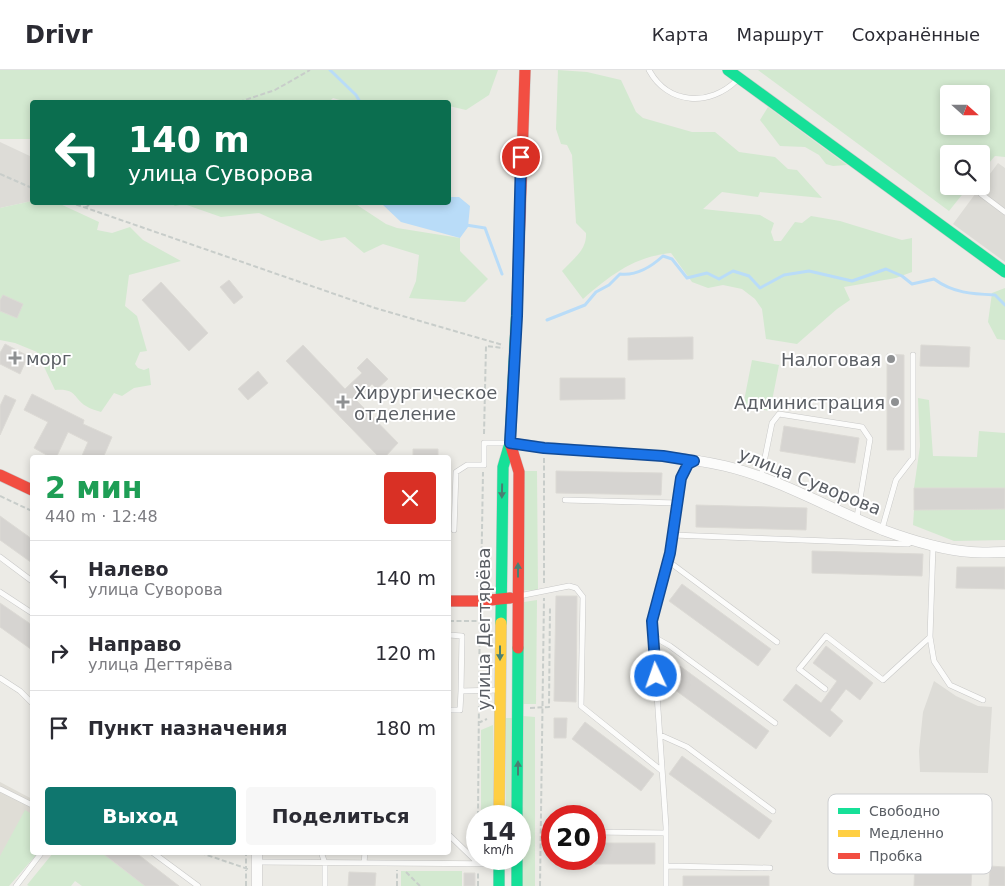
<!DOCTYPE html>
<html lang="ru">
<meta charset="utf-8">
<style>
:root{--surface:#fff;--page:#f7f7f7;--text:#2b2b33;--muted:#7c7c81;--line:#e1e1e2;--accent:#0f766e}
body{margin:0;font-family:"DejaVu Sans",sans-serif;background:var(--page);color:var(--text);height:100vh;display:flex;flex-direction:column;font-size:19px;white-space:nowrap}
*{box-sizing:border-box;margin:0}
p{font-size:16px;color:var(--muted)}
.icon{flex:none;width:28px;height:28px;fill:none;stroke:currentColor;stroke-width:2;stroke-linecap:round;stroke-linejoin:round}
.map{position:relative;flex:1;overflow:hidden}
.sheet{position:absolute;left:30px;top:385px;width:421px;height:400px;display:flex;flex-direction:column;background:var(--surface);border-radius:5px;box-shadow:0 2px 8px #0003}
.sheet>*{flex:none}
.top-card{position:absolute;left:30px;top:30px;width:421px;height:105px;border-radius:5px;box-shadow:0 2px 8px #0003;background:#0b6e4f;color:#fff;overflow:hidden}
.needle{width:32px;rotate:111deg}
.fabs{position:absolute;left:940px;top:15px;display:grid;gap:10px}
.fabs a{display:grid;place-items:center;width:50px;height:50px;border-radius:5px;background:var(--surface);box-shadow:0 2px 8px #0003;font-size:25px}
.speed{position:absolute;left:466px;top:735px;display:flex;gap:10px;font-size:25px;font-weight:700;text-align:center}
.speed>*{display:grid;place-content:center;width:65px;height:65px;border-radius:50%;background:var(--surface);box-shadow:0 2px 8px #0003;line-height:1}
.speed small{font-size:12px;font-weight:400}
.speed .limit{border:8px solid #d22;background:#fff;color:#111}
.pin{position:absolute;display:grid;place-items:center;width:42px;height:42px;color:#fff;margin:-21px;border:2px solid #fff;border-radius:50%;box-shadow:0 1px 5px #0007}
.me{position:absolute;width:55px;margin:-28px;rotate:357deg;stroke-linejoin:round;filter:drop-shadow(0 0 4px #0008)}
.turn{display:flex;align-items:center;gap:18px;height:105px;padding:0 15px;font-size:22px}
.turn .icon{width:65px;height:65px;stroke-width:2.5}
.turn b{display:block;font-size:35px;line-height:42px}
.round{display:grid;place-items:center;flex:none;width:52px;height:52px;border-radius:5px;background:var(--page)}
.head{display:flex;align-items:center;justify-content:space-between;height:85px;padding:0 15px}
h1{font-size:30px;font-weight:700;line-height:38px;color:#1e9e55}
.cta{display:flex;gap:10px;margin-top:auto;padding:10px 15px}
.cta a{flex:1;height:58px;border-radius:5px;background:var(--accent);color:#fff;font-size:20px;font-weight:700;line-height:58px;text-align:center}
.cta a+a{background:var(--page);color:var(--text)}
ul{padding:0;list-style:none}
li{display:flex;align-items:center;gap:15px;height:75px;padding:0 15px;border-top:1px solid var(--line)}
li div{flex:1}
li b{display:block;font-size:19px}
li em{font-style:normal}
header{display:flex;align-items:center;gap:30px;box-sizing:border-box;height:70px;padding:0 25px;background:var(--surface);border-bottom:1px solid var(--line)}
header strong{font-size:24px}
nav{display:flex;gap:28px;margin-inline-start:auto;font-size:18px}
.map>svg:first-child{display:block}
</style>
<header>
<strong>Drivr</strong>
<nav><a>Карта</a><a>Маршрут</a><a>Сохранённые</a></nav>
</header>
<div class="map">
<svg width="1005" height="816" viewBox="0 0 1005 816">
<rect width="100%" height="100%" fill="#ecebe6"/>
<path fill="#dddcd7" d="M0,72L32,87V131L0,138Z
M998,93L1005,98V192L953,154Z
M934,611L956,626L978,636L992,637L988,703L920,702L919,681L923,642Z"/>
<path fill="#dfddd6" d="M0,712L32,729V742L0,801Z"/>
<path fill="#d3e9d0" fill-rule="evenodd" d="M0,0H498L489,25L466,40L449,36V32H346L333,28L329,32H32V69H0Z
M558,0L587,2L621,10L636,42L643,48L692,62H715L739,82L775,87L788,99L797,100L822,128L760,122L758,127L722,122L703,139L760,145L774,153L771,162L774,171H781L795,152L802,153L811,146L840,151L902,170L912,168V202L896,208L844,217L850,230L837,239L797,274L766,269L762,239L755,229L742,219L723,215L708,218L692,212L671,183C633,187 611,205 583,229L562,201C573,189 587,180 586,163L576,153L572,85L567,75L561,74L556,59Z
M758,0H1005V87L995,86L981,102V84H949V116H969L949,141ZM949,24H981V56H949Z
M768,37L847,95L833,96L826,94L819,85L805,77L780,76L760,50Z
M32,131L58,133L99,152L97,160L112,163L130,157L143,170L181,191L129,205L125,236L137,246L147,281L140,282L135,294L138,298L144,300L149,298L151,315L134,318L122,326L114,323L101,342C96,340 90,339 86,336C73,328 77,318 55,320L37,282L15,273L0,270V138Z
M171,133H354L386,154L397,158L460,168V181L488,209L465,232L409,228L416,211L419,185L383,174L364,183L345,167L321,171L259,143L221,147L184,134L175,136Z
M1005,218V270L997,269L988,252L992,223Z
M752,290L779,295L770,341L743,336Z
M918,328L929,330L933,386L977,387L979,361L1005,363V418H914L920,376Z
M524,401H537L538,521L524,520Z
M1005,439V470L954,471L913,455L914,440Z
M537,530L536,634H523L524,532Z
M523,646L535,647V816H522Z
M506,648H512V746H506Z
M493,655V746H481V660Z
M25,740L32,744V782L38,783L9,816H0V786Z
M101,782L145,816H82L75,811L71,816H29L27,815L53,783Z
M401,801H462V816H401Z"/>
<path fill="#b9dcf8" d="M449,127H459L470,136L468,157L460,168L401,152L382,134L383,132H449Z"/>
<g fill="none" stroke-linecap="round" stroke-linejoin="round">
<path stroke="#b9dcf8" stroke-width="3" d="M330,0L356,25L360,32
M466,155L485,158L502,204
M547,250L585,235L596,222L609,215L620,204C636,206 651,197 663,186L672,189L687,208L707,203L719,209L733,201L749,206L760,218L784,205L809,201L852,211L886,199L902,206L912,214L934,209C953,223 972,224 995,225L1005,235"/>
</g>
<path fill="#d6d4d1" stroke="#dcdad5" d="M229,210L243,227L234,234L220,217Z
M161,212L208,263L189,281L142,230Z
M3,225L23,234L17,248L0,241V230Z
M693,267V289L628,290V268Z
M5,274L28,286L20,304L0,294V283Z
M303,275L345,319L362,303L357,298L367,288L388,309L377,319L372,314L356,330L398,373L384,388H380L286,291Z
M921,275L970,277L969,297L920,296Z
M887,284L904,285V380H887Z
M258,301L268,313L248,330L238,319Z
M560,308H625V329L560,330Z
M32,324L84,350L83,354L112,367L103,388H81L88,372L68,362L56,388H52L34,378L48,352L24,340Z
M5,325L16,330L0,365V336Z
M784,356L859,368L855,393L780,381Z
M413,379H438V388H413Z
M556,401L662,403L661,425L556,423Z
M914,418H1005V439L914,440Z
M696,435L807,438L806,460L696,457Z
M0,446L32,469V493L0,470Z
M812,481L923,484L922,506L812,503Z
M957,497H1005V519L956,518Z
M682,514L771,579L758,596L669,531Z
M556,526H577L576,632L554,631Z
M0,533L32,555V580L0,557Z
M826,576L873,613L860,630L846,619L830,640L843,651L830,667L783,630L796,614L821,633L837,611L813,593Z
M680,596L769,661L756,679L667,614Z
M554,648H567L566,668H554Z
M585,652L654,704L641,721L572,669Z
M682,686L772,751L759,769L669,704Z
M595,773H655V794H595Z
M101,782H135L179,816H145Z
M915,789L944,790V796L972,797L971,816H914Z
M990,796L1005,797V816H989Z
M349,802L376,803L375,816H348Z
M464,803H475V816H464Z
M683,806H769V816H683Z"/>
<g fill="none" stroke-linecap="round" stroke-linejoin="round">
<g stroke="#c8c8c7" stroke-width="6">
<path id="lane" d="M649,0C668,35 710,37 737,10
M981,124L1005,142
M761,407L772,353L779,344L862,357L870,369L857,447
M565,430L677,433
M882,459L896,410L913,388V285
M454,460L456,402L467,395H484V373H507
M673,465L908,474L914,471
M933,476L930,567L934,591L950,615L983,630
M0,487L32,511
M668,491L777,572
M0,522L32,543
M519,526L569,516L576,518L583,527L581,636L662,701
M449,565L462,566L461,621L499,620
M654,567L670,576L775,653
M0,608L20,621L32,633
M825,619L799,599L826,566L883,610L930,567
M449,640H460L461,621
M660,665L687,677L773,741
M0,719L32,735
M595,762L666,763
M449,765L478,793
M152,782L198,816
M321,782L325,793V816
M257,792L514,794
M364,793L365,782
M666,796L770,798
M16,816L42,782
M666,816V757L652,551L668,491L681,408L689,394L694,391"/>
</g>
<g stroke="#c8c8c7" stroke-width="11">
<path id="street" d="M510,373C581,384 655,380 725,396C780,409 830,439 883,460C910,470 942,480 971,482C982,483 994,482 1005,482
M257,782V816"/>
</g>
<g stroke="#c8c9c8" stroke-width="12">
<path id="fast" d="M728,0L1005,202
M501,553L503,397L510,373L517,235
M517,746L518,578
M499,789V816
M517,789V816"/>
</g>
<g stroke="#c8c9c8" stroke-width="12">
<path id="slow" d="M499,746L501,553"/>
</g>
<g stroke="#c8c9c8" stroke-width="12">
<path id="jam" d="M517,235L525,0
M510,373L519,402L518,578
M0,405L32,420
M449,531H481L510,528"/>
</g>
<path stroke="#c8cdca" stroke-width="2" stroke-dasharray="5 2.5" stroke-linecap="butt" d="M239,32L275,20L310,0
M0,104L32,118
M69,132L375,238L503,275
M85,138L93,132
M484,364L486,276L503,278
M544,388V513
M0,426L32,441
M481,519L483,402
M449,551H480
M479,614L480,544
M530,638L549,637L550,536
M478,653L487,649
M478,746L479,627
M193,782L204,784L248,799
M406,802L420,816
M246,816V783
M397,816V800
M478,816V801
M540,816L544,528"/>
<use href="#lane" stroke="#fcfcfb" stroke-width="5"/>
<use href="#street" stroke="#fcfcfb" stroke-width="10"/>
<use href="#fast" stroke="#16e098" stroke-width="11"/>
<use href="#slow" stroke="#ffcf43" stroke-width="11"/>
<use href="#jam" stroke="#f24e42" stroke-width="11"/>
</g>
<defs><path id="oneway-solid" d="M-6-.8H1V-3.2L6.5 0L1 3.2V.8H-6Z" transform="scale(1.25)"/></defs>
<g fill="#4a7f72">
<use href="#oneway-solid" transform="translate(502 421) rotate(91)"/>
<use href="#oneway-solid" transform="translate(518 500) rotate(-90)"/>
<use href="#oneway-solid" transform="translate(500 583) rotate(90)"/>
<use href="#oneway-solid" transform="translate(518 698) rotate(-90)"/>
</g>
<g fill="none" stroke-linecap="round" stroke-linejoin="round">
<g stroke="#114b97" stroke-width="12">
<path id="route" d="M521,87L517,246L510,373L544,378L663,386L694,391L688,394L681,408L670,483L652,551L656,606"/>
</g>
<use href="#route" stroke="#1a73e8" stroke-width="9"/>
</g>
<g fill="#8e9092" stroke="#fff" stroke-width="2">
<path d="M12.5 280.5h5v5h5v5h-5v5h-5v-5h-5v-5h5z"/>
<circle cx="891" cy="289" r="5"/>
<path d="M340.5 324.5h5v5h5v5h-5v5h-5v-5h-5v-5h5z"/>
<circle cx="895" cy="332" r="5"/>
</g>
<g text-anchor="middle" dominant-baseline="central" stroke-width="4" stroke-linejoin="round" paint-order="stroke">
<g font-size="18" fill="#5b5f65" stroke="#fff" text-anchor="start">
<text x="26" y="288">морг</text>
<text x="881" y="289" text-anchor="end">Налоговая</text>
<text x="354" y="322">Хирургическое<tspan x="354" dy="21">отделение</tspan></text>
<text x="885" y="332" text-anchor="end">Администрация</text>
</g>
<g font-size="18" fill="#5b5f65" stroke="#fff">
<text transform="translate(810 411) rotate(22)">улица Суворова</text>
<text transform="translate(483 559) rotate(-90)">улица Дегтярёва</text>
</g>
</g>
<rect x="828" y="724" width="164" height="80" rx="8" fill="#fff" stroke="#cecfd1" stroke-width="1"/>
<rect x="838" y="738" width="22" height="6" fill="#16e098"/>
<rect x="838" y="760" width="22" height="7" fill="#ffcf43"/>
<rect x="838" y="783" width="22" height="6" fill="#f24e42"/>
<g font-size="14" fill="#5b5f65">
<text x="869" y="746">Свободно</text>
<text x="869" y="768">Медленно</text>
<text x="869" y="791">Пробка</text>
</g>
</svg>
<div class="fabs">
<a><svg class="needle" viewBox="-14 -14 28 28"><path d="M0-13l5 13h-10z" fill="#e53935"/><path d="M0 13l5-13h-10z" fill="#7c7c81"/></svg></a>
<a><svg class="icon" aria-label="search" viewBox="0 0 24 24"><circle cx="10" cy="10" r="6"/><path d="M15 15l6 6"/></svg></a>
</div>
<div class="speed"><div>14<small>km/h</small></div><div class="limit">20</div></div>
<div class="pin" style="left:521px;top:87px;background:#d93025"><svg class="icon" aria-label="arrive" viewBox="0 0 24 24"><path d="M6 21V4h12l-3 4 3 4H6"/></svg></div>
<svg class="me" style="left:656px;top:606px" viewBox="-20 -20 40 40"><circle r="17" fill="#1a73e8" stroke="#fff" stroke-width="3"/><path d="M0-11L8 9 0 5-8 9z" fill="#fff"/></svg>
<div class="top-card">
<div class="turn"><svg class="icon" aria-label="left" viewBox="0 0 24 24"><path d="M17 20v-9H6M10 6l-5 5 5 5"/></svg><div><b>140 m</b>улица Суворова</div></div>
</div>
<section class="sheet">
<div class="head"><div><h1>2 мин</h1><p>440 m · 12:48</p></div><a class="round" style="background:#d93025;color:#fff"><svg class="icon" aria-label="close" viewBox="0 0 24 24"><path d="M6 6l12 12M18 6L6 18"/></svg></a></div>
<ul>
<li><svg class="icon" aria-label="left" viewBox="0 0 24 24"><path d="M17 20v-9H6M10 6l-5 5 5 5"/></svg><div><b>Налево</b><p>улица Суворова</p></div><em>140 m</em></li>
<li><svg class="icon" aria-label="right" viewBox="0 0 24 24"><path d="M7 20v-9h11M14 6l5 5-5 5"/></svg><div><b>Направо</b><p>улица Дегтярёва</p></div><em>120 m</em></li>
<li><svg class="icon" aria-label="arrive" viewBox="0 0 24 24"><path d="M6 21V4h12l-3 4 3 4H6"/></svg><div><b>Пункт назначения</b></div><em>180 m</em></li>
</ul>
<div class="cta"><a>Выход</a><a>Поделиться</a></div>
</section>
</div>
